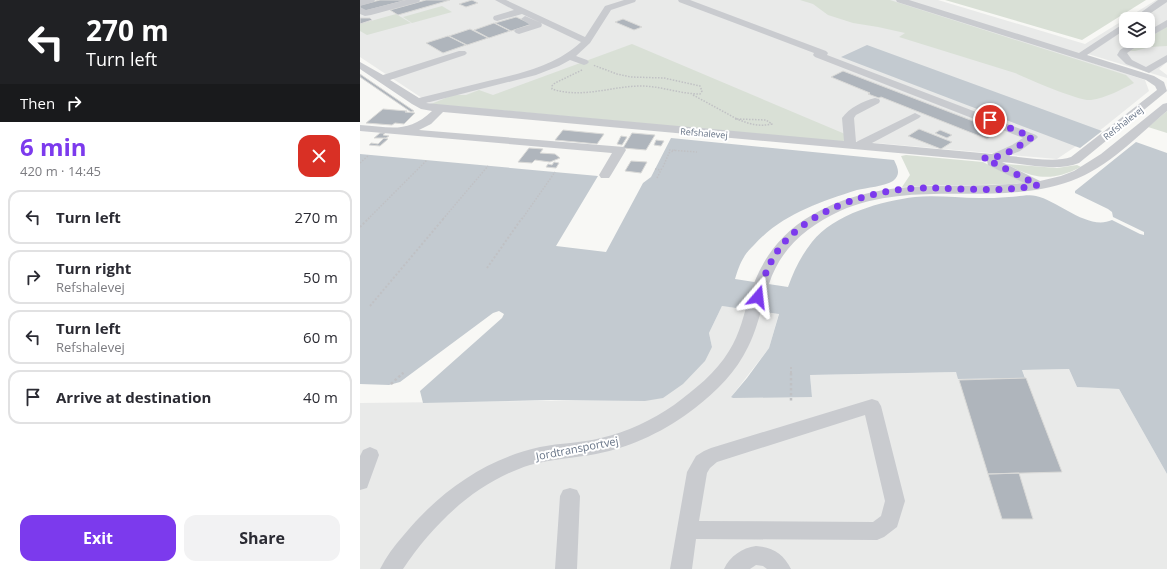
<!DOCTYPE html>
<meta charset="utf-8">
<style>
:root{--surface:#fff;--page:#f2f2f3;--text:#2b2b33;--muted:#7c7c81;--line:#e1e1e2;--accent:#7c3aed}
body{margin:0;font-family:"Open Sans",sans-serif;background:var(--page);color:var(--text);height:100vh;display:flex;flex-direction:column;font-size:15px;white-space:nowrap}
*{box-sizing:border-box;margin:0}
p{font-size:13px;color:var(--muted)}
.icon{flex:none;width:22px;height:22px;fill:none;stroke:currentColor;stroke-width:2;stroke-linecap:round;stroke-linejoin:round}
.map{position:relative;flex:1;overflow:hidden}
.sheet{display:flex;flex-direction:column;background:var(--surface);width:360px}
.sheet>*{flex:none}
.banner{background:#202124;color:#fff;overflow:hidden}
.buttons{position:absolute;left:759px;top:12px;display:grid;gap:8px}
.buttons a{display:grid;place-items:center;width:36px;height:36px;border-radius:8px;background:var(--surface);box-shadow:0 2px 6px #0003;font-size:20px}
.pin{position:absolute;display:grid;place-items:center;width:34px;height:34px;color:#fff;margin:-17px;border:2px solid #fff;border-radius:50%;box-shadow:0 1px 4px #0007}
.me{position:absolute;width:44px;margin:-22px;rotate:17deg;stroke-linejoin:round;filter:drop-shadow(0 0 3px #0008)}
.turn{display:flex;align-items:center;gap:14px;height:84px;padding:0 20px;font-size:18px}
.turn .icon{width:52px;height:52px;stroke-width:2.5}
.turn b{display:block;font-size:28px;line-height:34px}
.then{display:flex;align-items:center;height:38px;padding:0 20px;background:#0003;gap:8px;font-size:15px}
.round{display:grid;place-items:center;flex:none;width:42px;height:42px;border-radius:12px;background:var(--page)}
.overview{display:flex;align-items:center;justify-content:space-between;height:68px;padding:0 20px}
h1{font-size:24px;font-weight:700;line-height:30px;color:var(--accent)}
.button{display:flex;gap:8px;margin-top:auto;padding:8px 20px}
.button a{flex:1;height:46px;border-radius:12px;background:var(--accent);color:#fff;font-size:16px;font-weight:700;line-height:46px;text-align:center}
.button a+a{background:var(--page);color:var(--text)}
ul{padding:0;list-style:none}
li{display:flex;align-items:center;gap:12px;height:54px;margin:0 8px 6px;padding:0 12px;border:2px solid var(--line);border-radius:12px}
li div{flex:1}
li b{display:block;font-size:15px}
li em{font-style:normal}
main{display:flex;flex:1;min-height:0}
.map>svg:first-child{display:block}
</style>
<main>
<section class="sheet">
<div class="banner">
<div class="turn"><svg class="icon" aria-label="left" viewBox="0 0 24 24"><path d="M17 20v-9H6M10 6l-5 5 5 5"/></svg><div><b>270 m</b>Turn left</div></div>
<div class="then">Then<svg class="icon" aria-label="right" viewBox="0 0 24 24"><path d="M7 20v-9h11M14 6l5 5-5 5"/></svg></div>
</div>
<div class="overview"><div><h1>6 min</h1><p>420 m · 14:45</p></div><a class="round" style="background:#d93025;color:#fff"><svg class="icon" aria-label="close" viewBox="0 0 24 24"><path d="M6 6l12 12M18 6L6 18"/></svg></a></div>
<ul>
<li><svg class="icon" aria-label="left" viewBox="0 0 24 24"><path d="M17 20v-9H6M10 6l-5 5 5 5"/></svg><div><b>Turn left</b></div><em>270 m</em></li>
<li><svg class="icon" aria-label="right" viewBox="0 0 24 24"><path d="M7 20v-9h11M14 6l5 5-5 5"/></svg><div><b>Turn right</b><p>Refshalevej</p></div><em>50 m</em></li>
<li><svg class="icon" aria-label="left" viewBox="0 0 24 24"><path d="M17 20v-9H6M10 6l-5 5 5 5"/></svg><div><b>Turn left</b><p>Refshalevej</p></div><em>60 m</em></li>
<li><svg class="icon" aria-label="arrive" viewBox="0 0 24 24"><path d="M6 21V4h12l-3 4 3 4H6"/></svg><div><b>Arrive at destination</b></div><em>40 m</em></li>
</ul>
<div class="button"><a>Exit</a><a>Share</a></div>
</section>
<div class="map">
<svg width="807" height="569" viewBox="0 0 807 569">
<rect width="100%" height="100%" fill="#f8f8f5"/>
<path fill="#e9eae9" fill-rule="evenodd" d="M0,0H578L725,44L796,0H807V62L799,69L807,75V78L728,54L720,59L785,80L789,91L743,128L697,159L71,104L0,57ZM766,19H788V41H766Z
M362,306L419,313L409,348L371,397H452L450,375L596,372L599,379L665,377L662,370L709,369L717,387L759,389L807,474V569H0V403L268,400L352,347L349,333Z"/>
<path fill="#d9e0d6" d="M440,0H530L766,75L774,83C760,90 746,98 731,100C721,102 666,78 655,73L539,37L545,33L518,27L493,23L468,15L453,4Z
M585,0H786L722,40Z
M82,6L92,12L52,23L43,17Z
M36,14L51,23L7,35L0,31V24Z
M807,26V46L790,47L775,51H770L785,41H788V39Z
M272,44L485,134L486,142L71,104L93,95H106L119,90L133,95Z
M807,111V133L788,127Z
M546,155L623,162L665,183C624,186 583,184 542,187L550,175L541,156Z
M646,164L697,168L717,165L721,167C691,182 675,179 646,164Z"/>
<path fill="#c3cad0" d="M507,45L742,131L720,148L481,57Z
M311,138L534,160C538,168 541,175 533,181C525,186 506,188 497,190C459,202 421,215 394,245C390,249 386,253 384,257C380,263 377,272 375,279L428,287C434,270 441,256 452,242C474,214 522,201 555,197C576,195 598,198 619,198C629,198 639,198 649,197C658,197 668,194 676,196C699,201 728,231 752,220L780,234L784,235V232L753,217L752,212L748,209L715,193V191L776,142L807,153V474L759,389L717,387L709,369L662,370L665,378L598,379L596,372L450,375L452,397L373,398L371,397L387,378L409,348L419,314L362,306L349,333L352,347L345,361L323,384L303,398L285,401L191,400L63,403L60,391L142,318L144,314L139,311L133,313L40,382L29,385L0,384V154L238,176L196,246L246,252L283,183L291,177Z"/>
<path fill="#afb5bc" stroke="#dadad8" d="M20,0H47L5,11L0,8V5Z
M66,0H90L38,15L30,10Z
M112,0L118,3L106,7L99,4Z
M156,17L172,24L151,31L135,23Z
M0,18H10L12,20L0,24Z
M263,19L282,27L274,30L255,22Z
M134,23L150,31L129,38L114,30Z
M110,29L128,38L107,45L89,36Z
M88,36L106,45L83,53L66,43Z
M483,71L639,131L627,139L521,97L519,98L508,94L510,93L471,77Z
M0,74L54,111L51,112L0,77Z
M23,109L47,111L45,112L55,113L44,124L35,123L32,125L6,123Z
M559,129L592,142L581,149L548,136Z
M203,130L244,134L237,144L195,140Z
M580,130L592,135L587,138L575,133Z
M20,133H25L23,135L29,136L26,138H14Z
M272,133L295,135L286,150L263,148Z
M261,136L267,137L262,145L257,144Z
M24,138L28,139L20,146L9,145L11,143L18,144Z
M296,140L304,141L301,146L294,145Z
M169,148L183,149L180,153L195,154L200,158L190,162L175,160L172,163L158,162Z
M271,161L287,162L281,173L265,171Z
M194,162L199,163L196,168L186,167L188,164L192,165Z
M666,378L702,472L628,474L599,380Z
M659,473L673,519H642L628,474Z"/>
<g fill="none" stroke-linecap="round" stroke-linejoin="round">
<path stroke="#c0c1c4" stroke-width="1.5" stroke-dasharray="1.5 1.5" stroke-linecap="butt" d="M222,70L195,83L192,86V89C222,99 252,86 281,86C301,86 320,94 340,94L342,91L340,86L304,78L271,77L257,74L233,65
M333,95L377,119
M375,119H377
M377,119L406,120L412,124C399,127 389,124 377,119Z
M309,150L337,152
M0,163L9,155
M303,167L309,153L315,150
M295,169L301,170
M297,178L302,168
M8,219L67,160
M83,219L128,166
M162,219L195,172"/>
<path stroke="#c0c1c4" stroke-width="2" stroke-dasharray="2 2" stroke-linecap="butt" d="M0,227L9,218
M127,268L162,218
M10,306L84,218
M431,367V374
M42,374L44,372"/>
<path stroke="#c0c1c4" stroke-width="2.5" stroke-dasharray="2.5 2.5" stroke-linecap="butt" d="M431,373V401
M31,384L43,373"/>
<path fill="#c9cbcf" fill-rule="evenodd" d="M0,0H15L14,2L0,6Z
M46,0H60L59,2L11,15L5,16L0,14V7L6,10Z
M135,0H146L225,37L245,6L264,0H276L275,2L251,10L230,43L216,56L227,60L229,62L227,64L224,65L210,60L199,66L176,75L66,103L484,141L482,118C489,108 503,101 515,98L519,99L520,101L519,103L496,115L494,118L496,142L555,113L561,116L559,118L512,143L632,154L652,145L663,138L455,57L453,55L454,53L319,2L318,0H330L466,51L468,53L467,55L676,135L678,137L676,139L660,151L648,156C666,157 695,163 711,157L797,90L795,86L786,80L537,2L536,0H549L719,53L766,22V29L727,55L794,76L804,82L807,91L719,163C696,172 667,164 642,162L680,181L701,176L714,171L741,154L803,104L807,103V111C777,136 748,168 711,181C636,208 555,178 480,211C447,226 420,249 409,284C402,305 398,327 388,347C376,372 357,391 335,408C307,430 272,447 236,454C214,458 192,459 170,465C116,482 74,523 43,569H20C26,557 34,546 43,536C79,492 125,459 180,447C200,443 221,443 241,438C267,432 292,420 314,405C334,390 356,373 369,351C380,334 384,314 390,294C403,255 424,229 461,210C529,176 593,190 664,183L628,165L627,161L83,112L71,124L59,130L264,147L266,150L251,175L249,178H241L239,175L252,153L0,131V125C30,127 48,134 72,111L61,109L52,104L0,69V62L23,75L99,51H105L107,53L105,55L30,80L59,98C82,92 105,87 128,81C162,73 195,66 221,42L162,14L137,21L134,20L133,18L134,16L154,10Z
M798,0H807V2L782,19H772Z
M165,16L181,23L182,25L181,27L159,34L156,33L154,31L156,29L170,25L161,19Z
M807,20V27L788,38V31Z
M774,41H785L767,53L772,60L786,67L807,55V62L789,73L766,64L757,55L760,50Z
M512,399L518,401L521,406L545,501L537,527L524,537L517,540L336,539L332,569H310L327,472L336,456L344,451L351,448ZM505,415L525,501L521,516L513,522L339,521L347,473L350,468L357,462Z
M10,447L17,450L19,455L7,488L0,490V456L3,450Z
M210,488L217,490L220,496L217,569H195L200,496L203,490Z
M396,546C412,547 424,554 431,569H407L403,566L396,565L390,569H364C370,556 382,548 396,546Z"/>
</g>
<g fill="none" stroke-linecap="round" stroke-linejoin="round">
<path stroke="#7c3aed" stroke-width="7" stroke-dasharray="0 12.6" d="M398,297C403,279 409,261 422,245C453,207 518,188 565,188C602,188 642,193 678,185L624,158C642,159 658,147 672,137L630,120"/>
</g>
<g text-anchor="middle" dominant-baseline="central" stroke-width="4" stroke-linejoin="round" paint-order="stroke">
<g font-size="9" fill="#677487" stroke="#fff">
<text transform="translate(763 123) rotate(-38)">Refshalevej</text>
<text transform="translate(344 133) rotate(5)">Refshalevej</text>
</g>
<g font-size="11" fill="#677487" stroke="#fff">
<text transform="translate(217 448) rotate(-11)">Jordtransportvej</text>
</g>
</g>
</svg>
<div class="buttons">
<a><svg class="icon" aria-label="layers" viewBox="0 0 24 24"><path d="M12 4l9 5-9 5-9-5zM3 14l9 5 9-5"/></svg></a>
</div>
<div class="pin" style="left:630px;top:120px;background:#d93025"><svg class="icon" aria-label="arrive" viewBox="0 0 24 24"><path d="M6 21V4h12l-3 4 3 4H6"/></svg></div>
<svg class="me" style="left:398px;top:297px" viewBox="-20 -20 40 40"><path d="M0-17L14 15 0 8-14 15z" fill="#7c3aed" stroke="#fff" stroke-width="4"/></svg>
</div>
</main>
